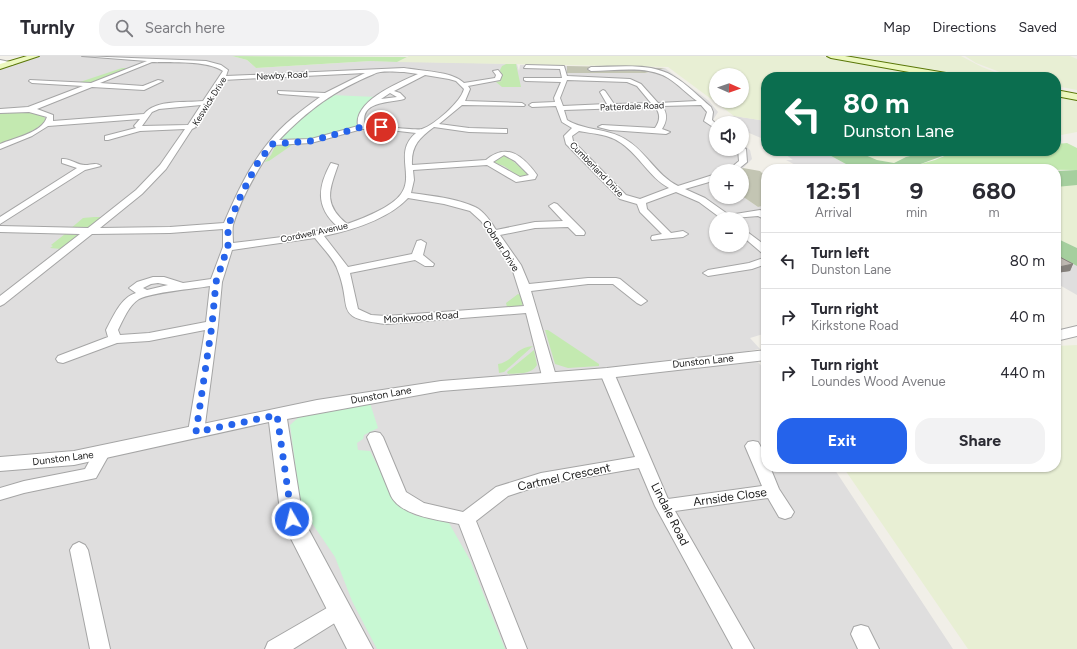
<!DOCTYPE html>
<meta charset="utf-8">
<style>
:root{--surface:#fff;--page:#f2f2f3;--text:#2b2b33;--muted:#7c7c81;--line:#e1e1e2;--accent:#2563eb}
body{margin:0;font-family:Figtree,sans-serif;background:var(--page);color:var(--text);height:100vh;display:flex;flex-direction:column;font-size:15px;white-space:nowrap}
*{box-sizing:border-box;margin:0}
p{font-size:13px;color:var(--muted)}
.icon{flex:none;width:22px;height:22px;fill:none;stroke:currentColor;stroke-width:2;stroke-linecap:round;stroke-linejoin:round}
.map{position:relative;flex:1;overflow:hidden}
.side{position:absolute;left:761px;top:108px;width:300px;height:308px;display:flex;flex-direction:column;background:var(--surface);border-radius:16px;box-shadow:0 1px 3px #0004}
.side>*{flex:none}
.banner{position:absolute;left:761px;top:16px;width:300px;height:84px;border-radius:16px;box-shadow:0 1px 3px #0004;background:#0b6e4f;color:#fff;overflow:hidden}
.needle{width:26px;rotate:92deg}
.buttons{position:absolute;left:709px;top:12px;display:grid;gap:8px}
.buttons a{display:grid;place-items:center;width:40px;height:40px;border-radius:50%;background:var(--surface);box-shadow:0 1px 3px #0004;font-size:20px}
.pin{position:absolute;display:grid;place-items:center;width:34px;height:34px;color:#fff;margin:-17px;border:2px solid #fff;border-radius:50%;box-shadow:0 1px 4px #0007}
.me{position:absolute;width:44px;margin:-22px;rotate:352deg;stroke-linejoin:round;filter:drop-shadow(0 0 3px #0008)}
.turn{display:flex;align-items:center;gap:14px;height:84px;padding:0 16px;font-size:18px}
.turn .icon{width:52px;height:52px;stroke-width:2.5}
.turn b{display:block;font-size:28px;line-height:34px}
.eta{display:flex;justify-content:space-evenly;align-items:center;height:68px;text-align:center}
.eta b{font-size:24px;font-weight:700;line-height:28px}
.button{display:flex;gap:8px;margin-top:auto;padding:8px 16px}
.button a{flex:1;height:46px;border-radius:16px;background:var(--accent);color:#fff;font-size:16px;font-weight:700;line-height:46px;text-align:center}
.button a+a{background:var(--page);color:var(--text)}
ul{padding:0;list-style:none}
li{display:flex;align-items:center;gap:12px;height:56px;padding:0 16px;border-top:1px solid var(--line)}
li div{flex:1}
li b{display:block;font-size:15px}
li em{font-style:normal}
header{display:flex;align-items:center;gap:24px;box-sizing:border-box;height:56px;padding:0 20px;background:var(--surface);border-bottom:1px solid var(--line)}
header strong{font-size:19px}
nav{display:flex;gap:22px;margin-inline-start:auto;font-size:14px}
.search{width:280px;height:36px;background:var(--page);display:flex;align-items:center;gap:10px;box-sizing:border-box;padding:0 14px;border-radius:16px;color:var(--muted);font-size:15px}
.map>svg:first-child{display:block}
</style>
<header>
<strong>Turnly</strong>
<div class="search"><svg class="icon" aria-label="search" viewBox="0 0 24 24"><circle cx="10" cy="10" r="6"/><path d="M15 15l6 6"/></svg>Search here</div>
<nav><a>Map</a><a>Directions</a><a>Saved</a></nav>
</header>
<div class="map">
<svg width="1077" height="593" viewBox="0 0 1077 593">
<rect width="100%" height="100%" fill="#f1efe8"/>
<path fill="#dfdede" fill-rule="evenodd" d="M40,0H232L247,4L256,12L371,5L517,8L519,15L520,9L567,10L568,17H645L665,12L709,45L718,56L713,64L717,67L716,93H742V87L750,94L752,103L743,112L736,115H716V123L707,127L716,130V141L742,140L758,151L766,149V277L750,282L760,293L748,295L766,315V411H833L953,593H0V13ZM716,163H742V189H716Z
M734,60L760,64L766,67V84L742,74V67H723L716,64Z
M781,95H822L855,113H803L786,104H793Z
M1056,199L1077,210V239L1056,227Z"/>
<path fill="#c3c5b3" d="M567,10L665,12L645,17H567Z
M743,112L760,115L766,121V149L758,151L742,140V115H736Z"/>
<path fill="#e8efd4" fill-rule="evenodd" d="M409,0H819L943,21H766V65L734,60L668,11L397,6ZM716,19H742V45H716Z
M836,0H961L982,11L1008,21H959Z
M965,0H1070L1077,3V34L1056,30V21H1013L976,7Z
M1056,38L1077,42V76L1056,80Z
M856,95H931L906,101L894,107L877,104Z
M1062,129H1077V192L1056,182V131Z
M1077,289V593H968L843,411H1056V290Z"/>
<path fill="#c3e9b0" d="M232,0L407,1L397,6L371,5L256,12L247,4Z
M506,8H516L521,31H502L496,26L502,25L499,24L501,22L500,14L502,10Z
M122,12H129L90,28L77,27Z
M24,55L43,59L46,64C35,77 15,82 0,88V56Z
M1067,87L1077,92V114L906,112L935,104L956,95H1056V88Z
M292,89L269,105L264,106L271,99L275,90Z
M500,99H506L530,120C514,123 515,117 504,110C500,108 498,109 494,106V105Z
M94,161H103L89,172L70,173L83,162Z
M65,178L79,179L61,193L50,192L53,190L51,189Z
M518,238L521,239L523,247L522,250L507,251L506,247Z
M545,274H548L599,308V310L568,312L555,308Z
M533,290L504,316L499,317L498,308C514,305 514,292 533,290Z
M534,294L537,309C531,319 518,317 508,318L507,316Z"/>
<path fill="#a5cf9e" d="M822,95H856L877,104L894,107L906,101L931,95H956L907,113H855Z
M1077,114V129L1056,131V115Z
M1056,182L1077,192V210L1056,199Z"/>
<path fill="#c8f8d3" d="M331,39L376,41L358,58V71L311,83L279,84L308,56Z
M370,347L378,372L364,379L363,383L357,387L358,394L370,395L397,448L414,459L449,467L470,504L505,593H377L352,545L335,501L301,451L290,369L301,359Z"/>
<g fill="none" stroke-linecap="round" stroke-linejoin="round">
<g stroke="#a5a5a5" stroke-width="2">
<path id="minor" d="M82,0L206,5L221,9L228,14L226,20L404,12C421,15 452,15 464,27L495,22L496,19L493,15L498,14L502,19L500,24L468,30L470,33L465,45L522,47L525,49L524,50L462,49L439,68L469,72L504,73H507V77L469,76L434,71C419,82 411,90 412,109L486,104C507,86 523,100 537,119L535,123L516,126L487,109L413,114L414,124L411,137C432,140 456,142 475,151C484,155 491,166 496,174L535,166L563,165L549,150L554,147L557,148L584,175L585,177L584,179H576L568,171L535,172L500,179L521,209L529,228L588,222H616L620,223L647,245L641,249L637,247L613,228H588L531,235L556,320L554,323H544L542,320L526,257L386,268C332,262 353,253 338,215C334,202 323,193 315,182L232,194L222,226L218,269L204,376L201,380L196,381L191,380L188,376L205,274L149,285L117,287L63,307L58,306L56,303L58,300L108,281L106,274C113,261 121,241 136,237L129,232L137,226L153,221H164L183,227L211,223L223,191V173L170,177L92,178L4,248L0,250V240L80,178L0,176V170L88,172L136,134L160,109L185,73L140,75L108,84H105V80L136,72L134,70L140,63L48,70L32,80L0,93V88C14,82 42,77 47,61L29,56L0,57V53L28,51L83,30L32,27L29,25L30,24L91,27L147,5ZM152,6C172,7 207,4 223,15L203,45C185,47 156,43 144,58L53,65V59L37,53L92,31L144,34L163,25L158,24L143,30L100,27ZM404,16L418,18C400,26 353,45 358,70L311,83L279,84C308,54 335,34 374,18C381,14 395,16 404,16ZM365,17L325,37L278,35V37L280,38L320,41C302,54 283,68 269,86C249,110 236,139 224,167L170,171L100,172L142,138L166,113L192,73L196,71L195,70L223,24ZM425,19L449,23L456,25L464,33C461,46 434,69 422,73C417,75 375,69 365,69C359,45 389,47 404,43L405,42L400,37L394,35ZM390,37L397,41L381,43ZM201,49L188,69L142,70L152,56L159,53ZM362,73H381L416,77C393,96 415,119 401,138C392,151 362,163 347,168C323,148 329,135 338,109L331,107C317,132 316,152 338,171L290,180L233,187C233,182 232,174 233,169C241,141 258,113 274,89L311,87ZM504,99L515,105L529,119L520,121L493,106ZM408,142L444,148L470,155L481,165L511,209L524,250L386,260L371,259L358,253L350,217L415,204L425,210H433L434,208L423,199L426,187L421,184L417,185L412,198L348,211L324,180C352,174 387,164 408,142ZM158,227L168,229L147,234L143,232L151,228ZM210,230L206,266L149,277L120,279L118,274C123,264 129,249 139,243C153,236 193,233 210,230Z
M0,4L15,7L12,9L0,8Z
M526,9L564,10L567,20L630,23L641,28L658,47L697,45C687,38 678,28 668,22C647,9 615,15 591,15L588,13L591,11C616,11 651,6 673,20C687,28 699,41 711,51L713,56L712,64L716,68V73L704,65L707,56L701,49L662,50C668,58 667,65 662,73L670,76L666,78L610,74L598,71L602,69L655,72C660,65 661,58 655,51L564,54L567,64C585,75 607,72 625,83C646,95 656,119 678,130L716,118V124L685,133L705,142L729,159L760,154L766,157V164L758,160L722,163L699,146L676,136L646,147L647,153L671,177L683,175L688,178L683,181L652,184L651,182L652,180L662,178L640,156L637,148L620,143L566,88L564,80L572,72L562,66L556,50L532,51L529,49L532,47L555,46L554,42L561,26L526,25L524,24V22H562L560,13L524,12ZM567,24L627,26L637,30L651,47L614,48L605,35L603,34L600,36L607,48L563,50L560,42ZM579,75C594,78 609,78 621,87C640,100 649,121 669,132L640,143L626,139L573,85L572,80Z
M742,91L746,93L747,106L736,115H727L739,105L738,93H742Z
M62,103C70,102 77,109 85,109C91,109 96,106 101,110L85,114L0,168V161L77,112L62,107Z
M742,172L766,190V198L762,197L742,180Z
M766,201V208L752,213L708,220L703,217L708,214L749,207Z
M607,313L612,314L614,317L668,443L762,430L745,390L748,386L753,385L758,386C763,394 766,402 766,411H770L779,433L794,456L791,461L785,463L779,461L768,442L675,455L754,593H733L655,450L639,412L541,429L508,440L476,465L527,593H507L459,468C439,464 401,460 391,440L367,381L370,377L375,376L380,377L383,381L406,436L424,447L463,456L496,431L541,417L635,401L600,317L602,314Z
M102,391L108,393L110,397L96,422L24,437L0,444V432L24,425L85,413L96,393Z
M79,486L85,489L88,494L110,593H90L70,494L73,489Z
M339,545L346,548L349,554L346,560L293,593H265L268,586Z
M861,569L868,571L879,593H858L851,578L854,571Z"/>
</g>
<g stroke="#a5a5a5" stroke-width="2">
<path id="tertiary" d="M1077,270V280L1056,285V275Z
M766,294V304L607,322L441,335L287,363L303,463L373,593H347L281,463L269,366L74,409L0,415V401L74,395L317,344L441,325L607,312Z"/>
</g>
<g stroke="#5a7708" stroke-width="2">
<path id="secondary" d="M27,0H39L0,13V8Z
M827,0H845L952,18L956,21H937L831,2Z
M1056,34L1077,38V44L1056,40Z"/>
</g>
<use href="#minor" fill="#fff" fill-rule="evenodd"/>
<use href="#tertiary" fill="#fff" fill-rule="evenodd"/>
<use href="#secondary" fill="#ecf8bf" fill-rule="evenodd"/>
</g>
<path fill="#a39e98" d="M1056,199L1073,208L1070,215L1056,217Z"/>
<path fill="#85817c" d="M1073,208L1070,215L1056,217L1059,211Z"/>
<path fill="#beb8b1" stroke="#85817c" d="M1056,199L1073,208L1059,211L1056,209Z"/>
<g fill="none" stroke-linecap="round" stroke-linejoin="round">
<path stroke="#2563eb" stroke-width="7" stroke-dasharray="0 12.6" d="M292,463L277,359L196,376L212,269L216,226L228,190V170L241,139L257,108L272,88L311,85L362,71H381"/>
</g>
<g text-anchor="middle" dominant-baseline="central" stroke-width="3" stroke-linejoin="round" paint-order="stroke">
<g font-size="9" fill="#212121" stroke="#fff">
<text transform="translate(282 19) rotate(-3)">Newby Road</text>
<text transform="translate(209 45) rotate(-58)">Keswick Drive</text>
<text transform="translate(632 50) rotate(-2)">Patterdale Road</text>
<text transform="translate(597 113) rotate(46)">Cumberland Drive</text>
<text transform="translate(314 176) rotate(-12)">Cordwell Avenue</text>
</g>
<g font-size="10" fill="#212121" stroke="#fff">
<text transform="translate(501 190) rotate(57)">Cobnar Drive</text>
<text transform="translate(421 261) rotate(-4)">Monkwood Road</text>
<text transform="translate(703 305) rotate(-6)">Dunston Lane</text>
<text transform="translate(381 339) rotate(-10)">Dunston Lane</text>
<text transform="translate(63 402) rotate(-7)">Dunston Lane</text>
</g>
<g font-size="12" fill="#212121" stroke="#fff">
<text transform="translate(564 421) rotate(-12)">Cartmel Crescent</text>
<text transform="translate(730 441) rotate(-8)">Arnside Close</text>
<text transform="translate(670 458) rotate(63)">Lindale Road</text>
</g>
</g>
</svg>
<div class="buttons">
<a><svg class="needle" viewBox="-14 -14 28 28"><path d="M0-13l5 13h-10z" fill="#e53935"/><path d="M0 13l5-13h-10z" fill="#7c7c81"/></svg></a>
<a><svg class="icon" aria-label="sound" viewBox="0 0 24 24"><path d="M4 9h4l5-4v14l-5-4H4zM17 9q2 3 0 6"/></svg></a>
<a>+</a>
<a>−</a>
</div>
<div class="pin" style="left:381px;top:71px;background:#d93025"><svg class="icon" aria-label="arrive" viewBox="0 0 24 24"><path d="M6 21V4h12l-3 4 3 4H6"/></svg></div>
<svg class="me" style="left:292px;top:463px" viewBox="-20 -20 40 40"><circle r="17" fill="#2563eb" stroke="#fff" stroke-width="3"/><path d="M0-11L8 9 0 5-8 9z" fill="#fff"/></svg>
<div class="banner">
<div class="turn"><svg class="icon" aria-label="left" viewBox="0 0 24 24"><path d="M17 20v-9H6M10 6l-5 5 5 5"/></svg><div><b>80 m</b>Dunston Lane</div></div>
</div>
<section class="side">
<div class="eta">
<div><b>12:51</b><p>Arrival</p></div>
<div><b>9</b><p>min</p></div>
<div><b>680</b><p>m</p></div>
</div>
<ul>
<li><svg class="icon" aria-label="left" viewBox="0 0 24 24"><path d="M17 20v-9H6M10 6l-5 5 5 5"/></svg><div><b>Turn left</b><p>Dunston Lane</p></div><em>80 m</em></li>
<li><svg class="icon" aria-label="right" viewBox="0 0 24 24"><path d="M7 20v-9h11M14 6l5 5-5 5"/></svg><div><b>Turn right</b><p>Kirkstone Road</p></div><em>40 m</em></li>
<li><svg class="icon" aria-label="right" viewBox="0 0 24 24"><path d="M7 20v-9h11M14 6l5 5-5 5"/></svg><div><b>Turn right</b><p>Loundes Wood Avenue</p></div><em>440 m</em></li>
</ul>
<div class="button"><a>Exit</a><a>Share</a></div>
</section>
</div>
